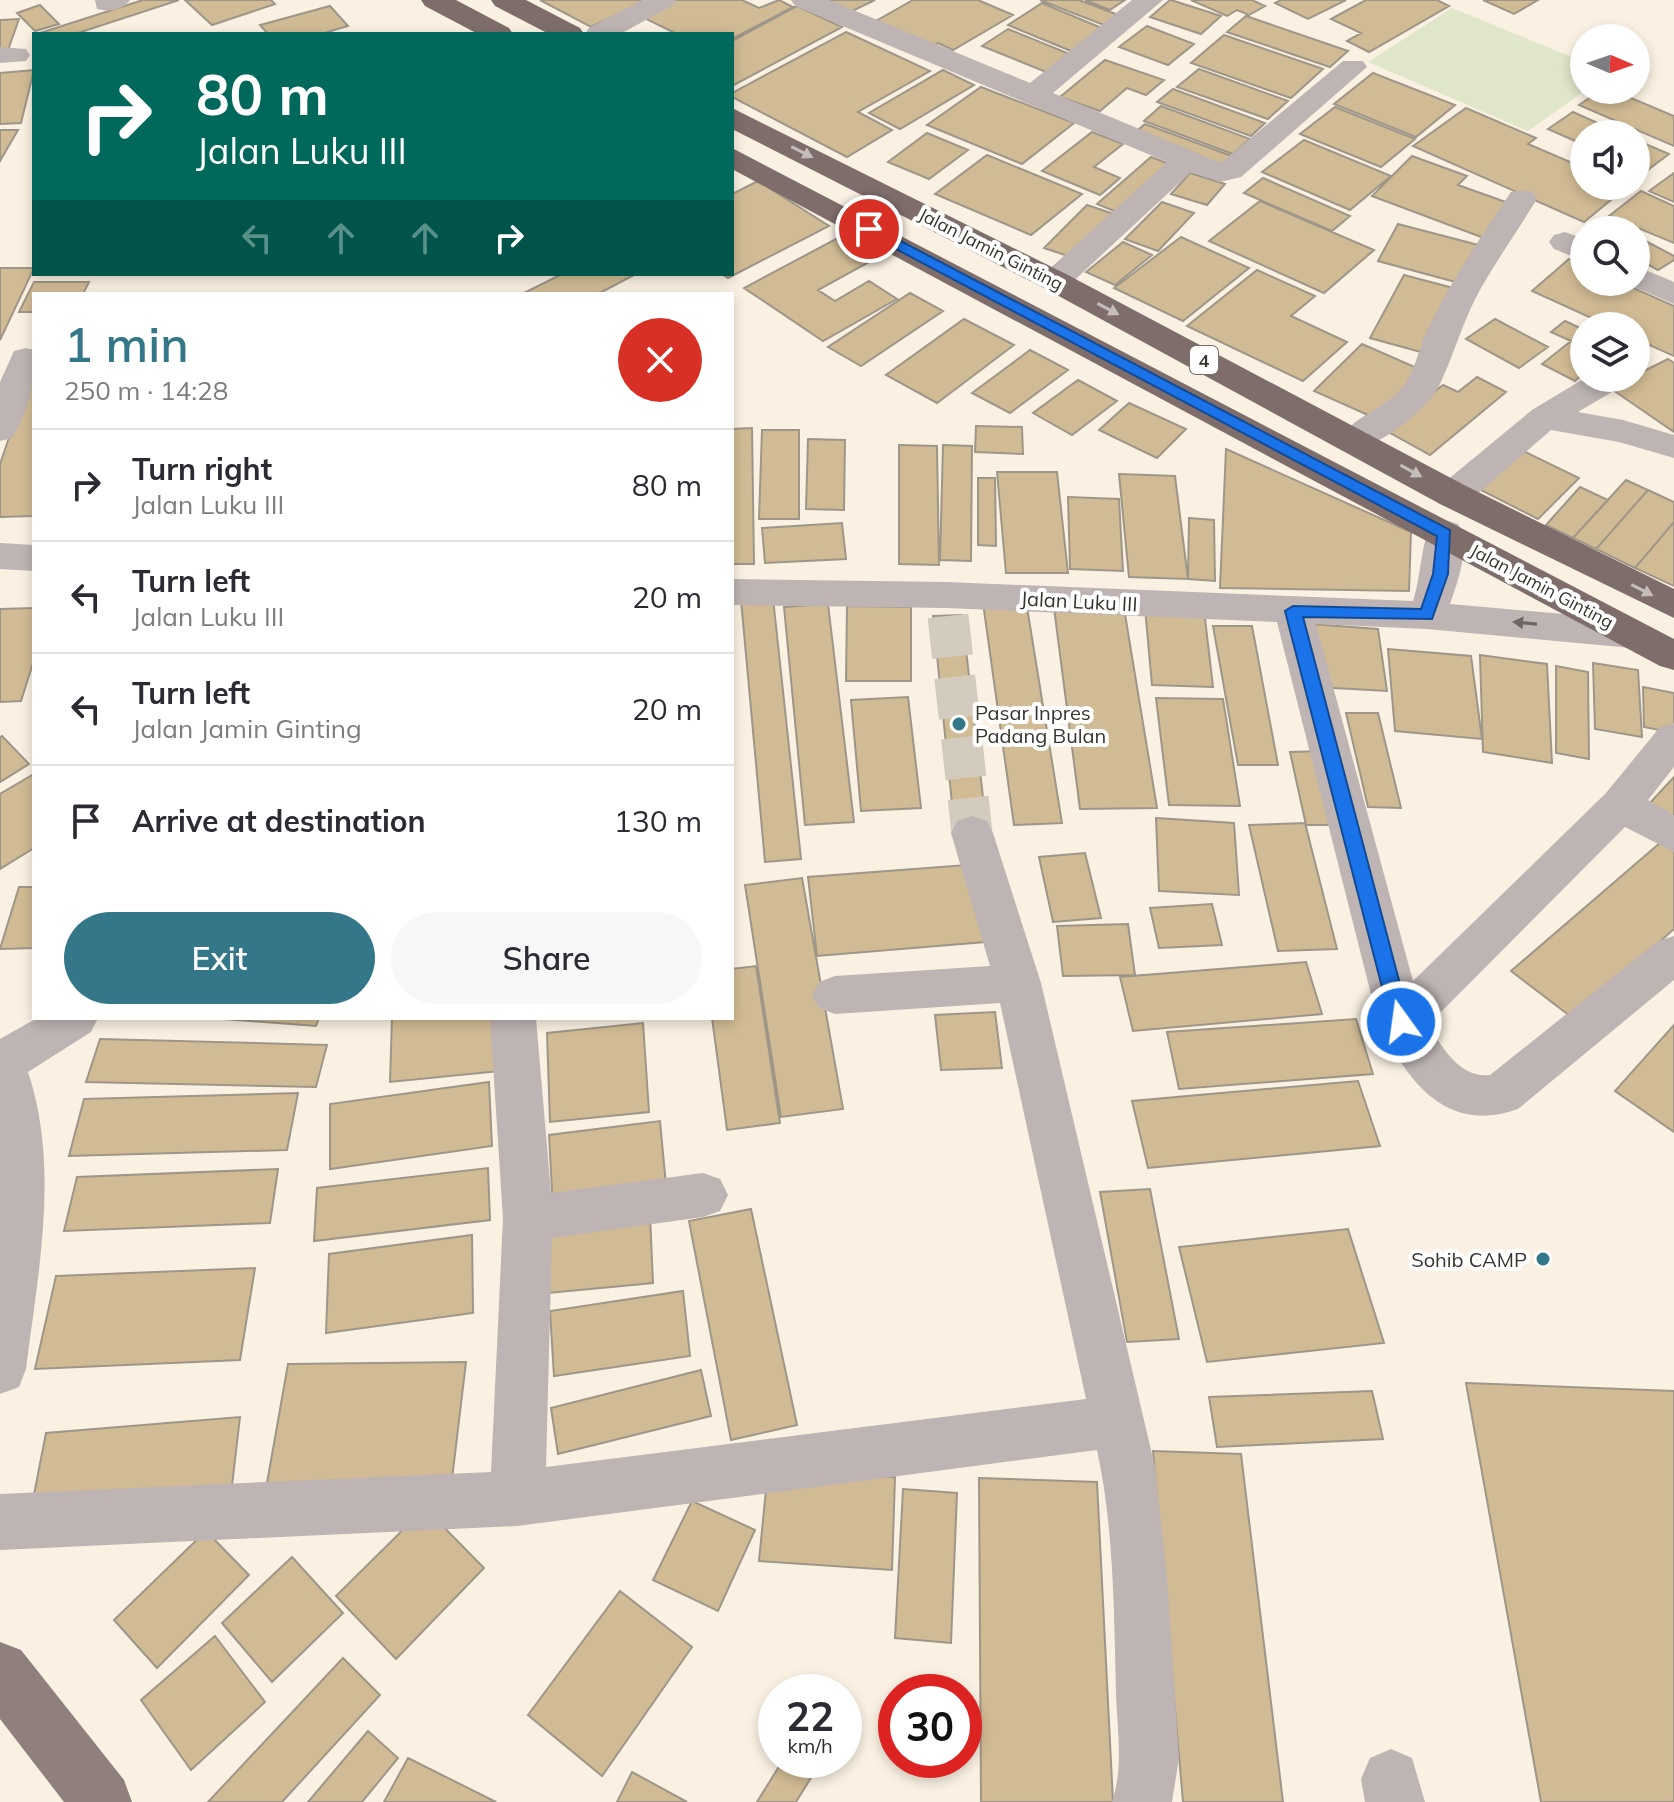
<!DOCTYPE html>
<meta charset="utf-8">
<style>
:root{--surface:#fff;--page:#f7f7f7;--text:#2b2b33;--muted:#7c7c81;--line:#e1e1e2;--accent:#347788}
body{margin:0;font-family:Mulish,sans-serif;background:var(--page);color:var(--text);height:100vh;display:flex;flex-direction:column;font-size:30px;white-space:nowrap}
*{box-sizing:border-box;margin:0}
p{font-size:26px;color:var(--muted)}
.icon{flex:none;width:44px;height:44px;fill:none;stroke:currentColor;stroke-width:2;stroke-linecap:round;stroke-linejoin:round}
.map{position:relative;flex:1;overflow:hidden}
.drawer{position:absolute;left:32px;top:292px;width:702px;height:728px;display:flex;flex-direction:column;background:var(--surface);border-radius:0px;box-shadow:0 4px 12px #0003}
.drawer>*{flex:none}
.banner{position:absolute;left:32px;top:32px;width:702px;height:244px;border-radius:0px;box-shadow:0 4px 12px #0003;background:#00695c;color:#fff;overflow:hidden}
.needle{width:52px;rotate:92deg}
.tools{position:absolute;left:1570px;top:24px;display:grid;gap:16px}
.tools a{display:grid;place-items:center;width:80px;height:80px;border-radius:50%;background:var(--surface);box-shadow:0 4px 12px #0003;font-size:40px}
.speed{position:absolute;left:758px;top:1674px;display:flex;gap:16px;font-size:40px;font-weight:700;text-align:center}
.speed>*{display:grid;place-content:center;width:104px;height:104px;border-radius:50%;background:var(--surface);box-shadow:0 4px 12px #0003;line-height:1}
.speed small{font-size:20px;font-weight:400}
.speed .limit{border:12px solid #d22;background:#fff;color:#111}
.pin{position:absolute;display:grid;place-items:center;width:68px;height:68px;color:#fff;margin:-34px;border:4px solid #fff;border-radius:50%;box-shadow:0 2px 8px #0007}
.me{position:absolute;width:88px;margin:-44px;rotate:346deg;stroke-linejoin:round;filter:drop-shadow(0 0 6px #0008)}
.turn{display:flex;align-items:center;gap:28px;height:168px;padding:0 32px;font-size:36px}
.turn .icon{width:104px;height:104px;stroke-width:2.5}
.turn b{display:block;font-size:56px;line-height:68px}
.lanes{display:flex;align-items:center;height:76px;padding:0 32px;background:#0003;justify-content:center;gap:40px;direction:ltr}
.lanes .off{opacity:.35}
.round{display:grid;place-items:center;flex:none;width:84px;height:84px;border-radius:42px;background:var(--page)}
.headline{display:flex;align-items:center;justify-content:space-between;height:136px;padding:0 32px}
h1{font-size:48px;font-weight:600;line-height:60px;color:var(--accent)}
.cta{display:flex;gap:16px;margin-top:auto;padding:16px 32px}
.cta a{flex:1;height:92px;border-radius:48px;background:var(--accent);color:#fff;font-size:32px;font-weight:600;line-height:92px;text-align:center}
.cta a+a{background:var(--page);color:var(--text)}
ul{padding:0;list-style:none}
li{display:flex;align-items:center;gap:24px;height:112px;padding:0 32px;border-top:2px solid var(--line)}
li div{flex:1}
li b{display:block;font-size:30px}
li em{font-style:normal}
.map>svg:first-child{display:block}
</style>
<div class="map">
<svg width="1674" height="1802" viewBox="0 0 1674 1802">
<rect width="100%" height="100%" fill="#faf1e2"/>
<path fill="#e0e6ca" d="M1452,8L1584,62L1586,90L1528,131L1368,62Z"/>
<path fill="#d1bb94" stroke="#9e9688" stroke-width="2" d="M143,0H179L75,34L40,33Z
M185,0H271L275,4L212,25Z
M540,0H648L591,27Z
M667,0H742L759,8L779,0L793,7L732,39V34H677L638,15Z
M823,0H875L848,13Z
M913,0H978L1013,15L953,50L938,43L926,51L869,25Z
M1040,0H1079L1121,16L1106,26Z
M1085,0H1125L1110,10Z
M1170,0H1171L1221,16L1201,34L1150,17Z
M1191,0H1252L1265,6L1249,15L1237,10L1227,16Z
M1281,0H1346L1308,19L1275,3Z
M1366,0H1437L1449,6L1369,52L1347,41L1361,33L1331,19Z
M1483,0H1538L1514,14Z
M1042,3L1104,29L1071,51L1008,25Z
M40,5L59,24L35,31L17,13Z
M330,6L348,26L321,34H268L260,25Z
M797,6L842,27L732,86V41Z
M1246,16L1348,51L1330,67L1227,32Z
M19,19L8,50H0V20Z
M1147,26L1194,44L1168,65L1119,47Z
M1008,29L1072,55L1046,72L982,46Z
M846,32L930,71L858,112L892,130L847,157L732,97V93Z
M1224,35L1323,69L1291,98L1191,63Z
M1105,60L1164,80L1146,95L1127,88L1100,111L1060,97Z
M1199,69L1288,101L1268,119L1177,87Z
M34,70L21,123L0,124V73Z
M943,70L974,85L900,129L869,113Z
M1373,73L1455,105L1416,137L1334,104Z
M981,87L1074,123L1022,164L927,125Z
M1173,89L1265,123L1251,136L1157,102Z
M1601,90H1612L1674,116V146L1579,105Z
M1161,106L1250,139L1233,154L1144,121Z
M1335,107L1415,139L1381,167L1300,134Z
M1466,108L1536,138L1528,144L1584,168V186H1628L1584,222L1413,146Z
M1573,112L1622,134H1584V145L1548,129Z
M1145,124L1237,158L1222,172L1130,137Z
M0,130H18L0,161Z
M1092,132L1123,144L1094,167L1120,178L1100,195L1042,171Z
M927,133L968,150L929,179L888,162Z
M1304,140L1391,176L1350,210L1262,172Z
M1636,140L1669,154L1645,172L1636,168Z
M987,155L1082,194L1031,235L935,194Z
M1412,156L1467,176L1458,185L1514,205L1484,238L1372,196Z
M1151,157L1177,167L1124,215L1097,204Z
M1190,173L1225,184L1207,205L1171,194Z
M1674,173V202L1649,191Z
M1263,178L1350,216L1332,231L1244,193Z
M758,181L829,226L728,278L722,274H732V194Z
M1641,191L1674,206V243L1609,216Z
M1260,201L1374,250L1324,293L1209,241Z
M1162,202L1194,213L1158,251L1125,239Z
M1087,205L1117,215L1074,258L1044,248Z
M1398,224L1482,246L1463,284L1378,261Z
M1636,236L1674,256V260L1658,270L1636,258Z
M1181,237L1249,268L1183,321L1114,288Z
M836,239L871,261L818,290L835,301L869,281L897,299L823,341L744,288Z
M1123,242L1152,255L1115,285L1086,272Z
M1569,259L1584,266V282H1620L1674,306V356L1636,339V326H1609L1532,291Z
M0,268H34L0,340Z
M1257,270L1315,296L1291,316L1347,342L1303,381L1187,326Z
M562,274H632L634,275L598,294H522Z
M1404,275L1453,288L1421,352L1370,338Z
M34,282H89L83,294H34V312H19Z
M910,293L943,311L861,366L828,347Z
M964,319L1014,345L937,403L886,375Z
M1495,319L1548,347L1519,368L1466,339Z
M1565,321L1584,330V373L1575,381L1542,364L1571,341L1551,332Z
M1362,344L1424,371L1377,419L1314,391Z
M1030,350L1068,370L1010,413L972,393Z
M1668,359L1674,363V432L1610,388Z
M34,365V513L33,516L0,517V464Z
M1477,377L1506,392L1430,455L1385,430L1443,385L1458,392Z
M1078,380L1117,401L1072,435L1033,413Z
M1129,403L1186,429L1157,458L1099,430Z
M976,426L1022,427L1023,454L975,452Z
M752,428L754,564H732V429Z
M762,430H799V519H759Z
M808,439L845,440L844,510L806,509Z
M899,445L937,446L939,565L899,564Z
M943,445L972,446L971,561L940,560Z
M1513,446L1579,478L1538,519L1471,485Z
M1226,449L1411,532L1409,591L1220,588Z
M997,472H1057L1068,573H1006Z
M1119,474L1175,476L1188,579L1129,577Z
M978,478H995L996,546L978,545Z
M1626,480L1648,490L1596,549L1573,538Z
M1580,487L1608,500L1573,538L1546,525Z
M1648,490L1674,502V522L1635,568L1596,549Z
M1068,497L1119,499L1123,571L1070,569Z
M1189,518L1214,520L1215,581L1188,579Z
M1674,522V586L1635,568Z
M842,523L846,559L765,563L762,528Z
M773,598L801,859L765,862L741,600Z
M1026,601L1062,823L1014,825L983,603Z
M828,604L854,822L805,825L784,607Z
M847,606L911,607V681H846Z
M34,608V660L21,701L0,702V609Z
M1054,608H1124L1157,808L1080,809Z
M1145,608L1204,610L1213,687L1152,685Z
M962,615L987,832L955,833L933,616Z
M1311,624L1378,629L1387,691L1317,687Z
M1213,626H1252L1278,765H1238Z
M1388,649L1471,656L1482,739L1395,731Z
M1480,655L1547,664L1552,763L1483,752Z
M1593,663L1638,670L1642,737L1595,729Z
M1556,666L1588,672L1589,759L1556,753Z
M1643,687L1674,693V733L1644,727Z
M908,697L921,808L861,811L851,700Z
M1156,698L1223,699L1240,806L1169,805Z
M1346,713H1378L1401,808L1368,807Z
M2,736L29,764L0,782V737Z
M1324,751L1342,825H1306L1290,752Z
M34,774V848L0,869V794Z
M1674,777V821L1648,805Z
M1156,818L1234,823L1239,895L1159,891Z
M1305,823L1337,949L1278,951L1249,825Z
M1661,842L1674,851V929L1574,1019L1511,971Z
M1085,853L1101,918L1053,922L1039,857Z
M980,864L997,941L817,956L808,877Z
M802,878L843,1109L781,1117L745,885Z
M19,887H34V948L0,949Z
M1212,904L1222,945L1159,948L1150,908Z
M1128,924L1135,975L1063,976L1057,926Z
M1306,962L1322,1014L1133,1031L1120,977Z
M756,966L780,1123L727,1130L712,1018H732V969Z
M995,1012L1002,1068L941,1070L935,1015Z
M209,1018H319L316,1026Z
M392,1018H510V1070L390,1082Z
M1356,1019L1373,1074L1179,1089L1167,1032Z
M643,1023L649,1112L550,1122L547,1033Z
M1674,1025V1132L1615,1091Z
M100,1039L327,1045L316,1087L86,1082Z
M1358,1081L1380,1146L1148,1168L1132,1101Z
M489,1082L492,1146L330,1169V1104Z
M298,1093L287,1150L69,1156L84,1099Z
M660,1121L667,1196L553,1209L549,1135Z
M488,1168L490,1220L314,1241L317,1188Z
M278,1169L270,1223L64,1231L77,1177Z
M1150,1189L1179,1339L1127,1342L1100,1192Z
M751,1209L797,1425L731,1440L689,1221Z
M650,1215L653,1283L538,1294V1226Z
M1348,1229L1384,1343L1207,1362L1179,1247Z
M472,1235L473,1313L326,1333L329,1254Z
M255,1268L240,1360L35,1369L56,1276Z
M683,1291L690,1356L554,1376L550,1311Z
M466,1362L452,1479L267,1483L288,1364Z
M701,1370L711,1416L558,1454L551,1408Z
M1466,1383L1674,1391V1802H1541Z
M1372,1391L1383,1439L1217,1447L1209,1397Z
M240,1417L231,1494L31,1510L46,1433Z
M1153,1451L1241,1454L1283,1802H1183Z
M768,1469L895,1477L892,1570L759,1561Z
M979,1478L1097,1482L1113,1802H981Z
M903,1489L957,1493L951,1643L895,1638Z
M692,1501L755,1530L718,1611L653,1580Z
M425,1508L484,1568L396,1659L336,1596Z
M206,1531L249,1575L157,1668L114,1620Z
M292,1557L343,1613L272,1682L222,1623Z
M620,1591L692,1647L602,1776L528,1715Z
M215,1636L265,1702L191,1770L141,1700Z
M343,1658L380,1695L282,1802H208Z
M368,1731L398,1758L362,1802H308Z
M408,1758L496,1802H384Z
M783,1760H822L796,1802H757Z
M632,1772L687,1802H617Z"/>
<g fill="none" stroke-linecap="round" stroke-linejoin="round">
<path stroke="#d3cbbe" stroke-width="41" stroke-dasharray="41 20" stroke-linecap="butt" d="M948,616L972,833"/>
<path fill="#bdb4b3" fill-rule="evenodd" d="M95,0H130C122,11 109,12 97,9Z
M642,0H676L672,6L620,34H585L589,28Z
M791,0H829L1030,83L1132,0H1163L1053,93L1221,163L1343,61H1363L1367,67L1241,177L1220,182L1191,172L1066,288L1055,291L1044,288L1039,281L1044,274L1167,162L795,6Z
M0,47L26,49L30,55L26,61L0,63Z
M1522,190L1533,192L1537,199C1519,228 1499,257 1481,288C1463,320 1455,352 1440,384C1428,410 1371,456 1342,448L1337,440C1354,415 1391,407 1407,381C1417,364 1421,341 1430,324C1453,278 1482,235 1511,192Z
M1565,232L1584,239V261L1554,249L1549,242L1554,235Z
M1636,266L1674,282V304L1625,283L1636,282Z
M26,348L34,350C34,380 30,411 12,438L0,441V382L14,351Z
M1585,378H1627L1622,386L1578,412L1623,420L1674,435V458L1619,442L1551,430L1466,504L1453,507L1440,504L1435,495L1440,486L1532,410Z
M1445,520L1458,524C1471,546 1458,581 1450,604L1631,620L1645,624L1651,634L1645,644L1631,648L1427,629L1316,624L1413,981L1606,793L1660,727L1674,723V767L1648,800L1674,815V852L1625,827L1428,1025C1443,1048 1459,1078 1490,1075L1658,941L1674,936V980L1518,1109C1445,1135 1407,1080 1378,1022L1277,622L946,608L732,605V579L946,582L1413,601C1421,578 1421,541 1432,524Z
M0,543L34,545V571L0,569Z
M972,816L987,821L993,833L1041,983L1155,1467L1168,1589L1179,1758L1172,1802H1112C1124,1767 1117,1729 1116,1693C1114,1613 1114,1528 1097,1450L517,1526L0,1550V1494L491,1472L503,1219L490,1018H536L551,1193L703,1173L720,1179L728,1195L720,1211L703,1217L552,1238L546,1467L1086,1399L1000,1003L835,1014L819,1008L812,995L819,982L835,976L990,966L951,833L957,821Z
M37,1018H98L91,1032L28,1072C60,1168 38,1272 26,1369L19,1387L0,1394V1039Z
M1391,1749L1412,1758L1425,1802H1365L1361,1779L1370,1758Z"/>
<path fill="#8f807e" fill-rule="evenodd" d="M0,1642L21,1650L124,1780L132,1802H64L0,1719Z"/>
<path fill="#7f6d6b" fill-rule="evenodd" d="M421,0H456L509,28L513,34H478L425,6Z
M491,0H526L580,28L584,34H549L495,6Z
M732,108L1066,274L1466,486L1674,589V618L1440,504L1044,288L732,129Z
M732,148L1674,639V670L1660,666L732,169Z"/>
</g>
<defs><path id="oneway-solid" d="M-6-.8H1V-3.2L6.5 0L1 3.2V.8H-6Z" transform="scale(2)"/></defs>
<g fill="#c5bdbc">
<use href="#oneway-solid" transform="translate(802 152) rotate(27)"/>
<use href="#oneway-solid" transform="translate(1108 309) rotate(28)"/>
<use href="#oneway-solid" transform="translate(1411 471) rotate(29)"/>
<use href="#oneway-solid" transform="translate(1642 590) rotate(27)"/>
</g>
<use fill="#6d6763" href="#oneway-solid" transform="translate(1525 623) rotate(-175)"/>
<path fill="#1a73e8" stroke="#114b97" stroke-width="2" d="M864,227H874L1450,530L1448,574L1432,619L1303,617L1410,1022L1407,1028L1401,1030L1391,1022L1285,611L1293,606L1421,609L1433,574L1437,536L864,232Z"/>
<g fill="#347788" stroke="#fff" stroke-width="3">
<circle cx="959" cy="724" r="8"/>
<circle cx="1543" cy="1259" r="8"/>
</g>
<g text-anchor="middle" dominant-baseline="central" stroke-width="8" stroke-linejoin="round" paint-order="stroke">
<g font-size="18" fill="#38342e" stroke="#fff">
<text transform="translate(991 249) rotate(27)">Jalan Jamin Ginting</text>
<text transform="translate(1542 586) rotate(28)">Jalan Jamin Ginting</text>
</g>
<rect fill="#fff" stroke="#74716d" stroke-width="2" x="1190" y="346" width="28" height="28" rx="6"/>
<g font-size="18" font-weight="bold" fill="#38342e">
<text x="1204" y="360">4</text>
</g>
<g font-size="20" fill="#38342e" stroke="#fff">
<text transform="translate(1079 601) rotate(3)">Jalan Luku III</text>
</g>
<g font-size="20" fill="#38342e" stroke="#fff" text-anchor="start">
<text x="975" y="712">Pasar Inpres<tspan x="975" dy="23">Padang Bulan</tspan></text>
<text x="1527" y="1259" text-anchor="end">Sohib CAMP</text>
</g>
</g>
</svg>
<div class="tools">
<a><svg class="needle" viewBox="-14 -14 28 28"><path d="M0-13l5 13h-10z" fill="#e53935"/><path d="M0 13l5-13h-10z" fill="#7c7c81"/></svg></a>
<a><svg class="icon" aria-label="sound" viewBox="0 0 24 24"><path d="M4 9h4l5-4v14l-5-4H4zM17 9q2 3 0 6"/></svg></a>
<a><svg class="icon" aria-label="search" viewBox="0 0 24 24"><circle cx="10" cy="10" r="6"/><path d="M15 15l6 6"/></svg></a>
<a><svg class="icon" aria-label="layers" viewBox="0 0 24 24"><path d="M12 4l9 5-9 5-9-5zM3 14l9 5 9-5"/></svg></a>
</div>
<div class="speed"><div>22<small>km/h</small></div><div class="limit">30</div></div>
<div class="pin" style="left:869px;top:229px;background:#d93025"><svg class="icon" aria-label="arrive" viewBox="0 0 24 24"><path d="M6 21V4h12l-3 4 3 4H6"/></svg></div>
<svg class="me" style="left:1401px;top:1022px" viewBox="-20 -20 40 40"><circle r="17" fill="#1a73e8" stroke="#fff" stroke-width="3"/><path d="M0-11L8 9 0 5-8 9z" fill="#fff"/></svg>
<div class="banner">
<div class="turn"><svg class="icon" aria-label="right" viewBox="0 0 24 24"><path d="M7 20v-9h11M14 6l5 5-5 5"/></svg><div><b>80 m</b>Jalan Luku III</div></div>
<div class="lanes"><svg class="icon off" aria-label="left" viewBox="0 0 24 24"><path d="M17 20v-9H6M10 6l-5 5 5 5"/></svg><svg class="icon off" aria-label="ahead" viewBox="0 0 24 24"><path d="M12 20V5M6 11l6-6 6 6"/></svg><svg class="icon off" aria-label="ahead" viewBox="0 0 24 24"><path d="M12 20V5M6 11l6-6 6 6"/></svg><svg class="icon" aria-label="right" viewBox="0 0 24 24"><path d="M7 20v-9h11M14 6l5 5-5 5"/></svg></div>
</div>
<section class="drawer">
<div class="headline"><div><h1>1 min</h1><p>250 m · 14:28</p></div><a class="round" style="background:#d93025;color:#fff"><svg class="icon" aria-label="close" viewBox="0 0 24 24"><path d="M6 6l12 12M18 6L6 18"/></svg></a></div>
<ul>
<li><svg class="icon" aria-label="right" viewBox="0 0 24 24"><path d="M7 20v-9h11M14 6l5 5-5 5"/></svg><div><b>Turn right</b><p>Jalan Luku III</p></div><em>80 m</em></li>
<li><svg class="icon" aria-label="left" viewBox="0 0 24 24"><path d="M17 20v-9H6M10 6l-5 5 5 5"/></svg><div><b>Turn left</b><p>Jalan Luku III</p></div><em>20 m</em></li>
<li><svg class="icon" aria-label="left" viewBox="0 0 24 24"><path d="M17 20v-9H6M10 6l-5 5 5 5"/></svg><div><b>Turn left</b><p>Jalan Jamin Ginting</p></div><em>20 m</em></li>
<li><svg class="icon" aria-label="arrive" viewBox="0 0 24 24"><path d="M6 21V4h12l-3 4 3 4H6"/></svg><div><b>Arrive at destination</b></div><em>130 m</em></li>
</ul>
<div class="cta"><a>Exit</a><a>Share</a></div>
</section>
</div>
